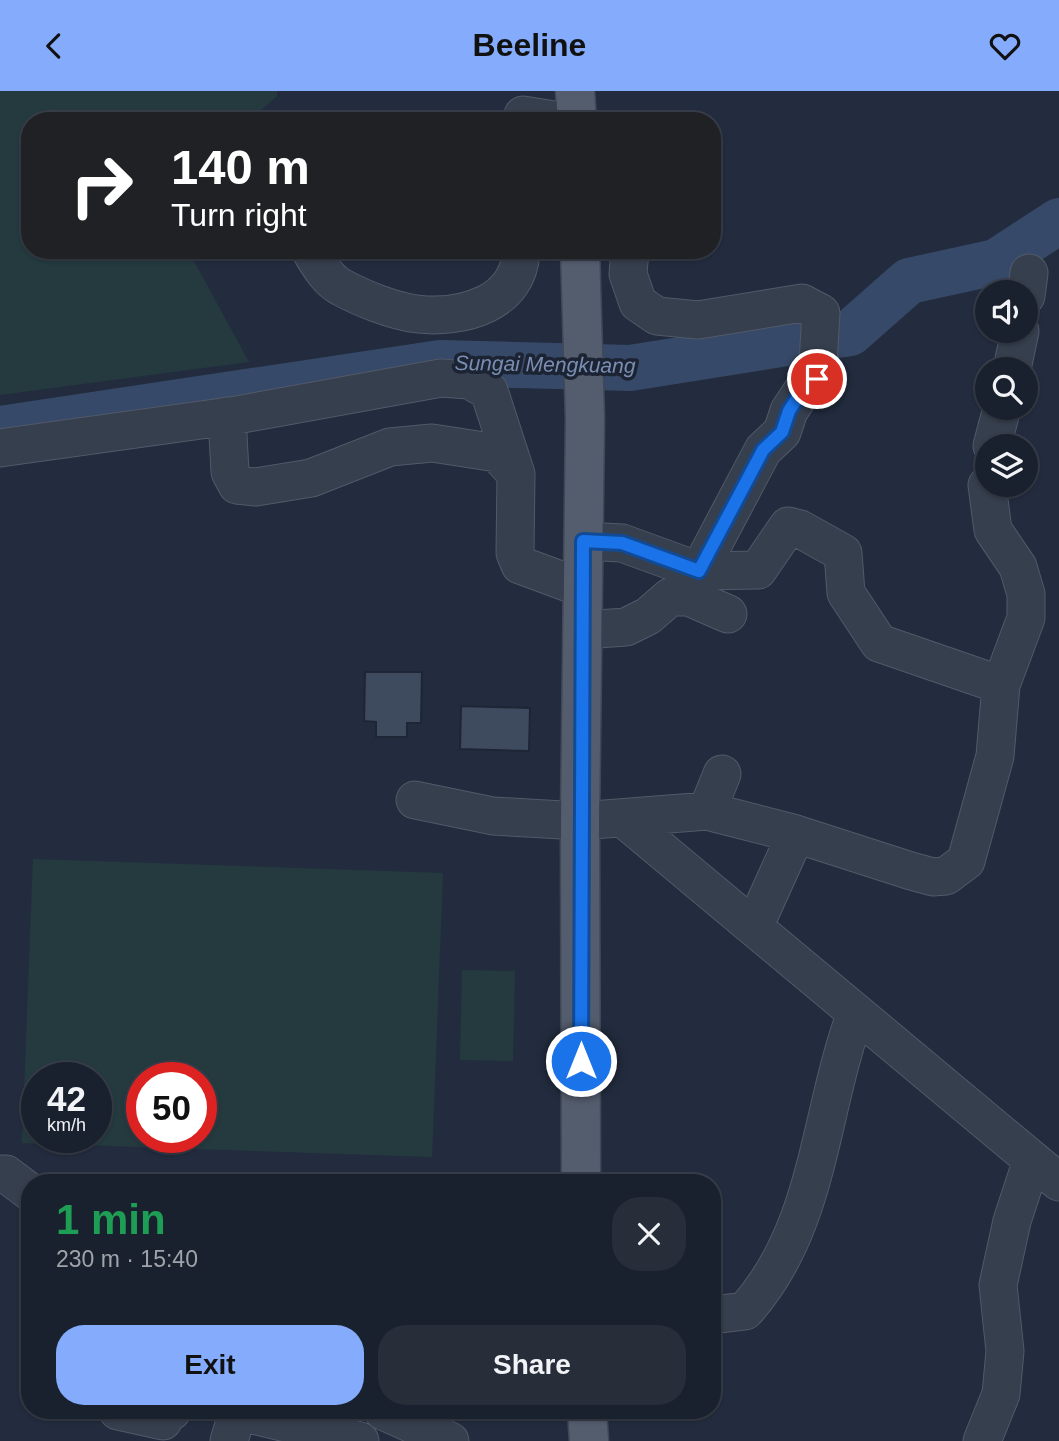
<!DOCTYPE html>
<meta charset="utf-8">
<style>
:root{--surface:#1a212e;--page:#272e3a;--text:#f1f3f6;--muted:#9fa3aa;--line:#383e4a;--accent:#84abfc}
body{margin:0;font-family:Helvetica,sans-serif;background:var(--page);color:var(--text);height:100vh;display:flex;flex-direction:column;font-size:26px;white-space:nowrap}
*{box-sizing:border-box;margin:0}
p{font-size:23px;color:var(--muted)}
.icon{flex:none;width:38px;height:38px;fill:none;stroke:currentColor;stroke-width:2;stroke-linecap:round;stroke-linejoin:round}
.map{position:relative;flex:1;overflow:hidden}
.side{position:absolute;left:21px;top:1083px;width:700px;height:245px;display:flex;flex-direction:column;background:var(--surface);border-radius:28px;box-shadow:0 2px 5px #0004,0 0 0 2px var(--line)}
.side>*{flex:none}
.guide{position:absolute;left:21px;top:21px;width:700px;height:147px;border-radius:28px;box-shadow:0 2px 5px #0004,0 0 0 2px var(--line);background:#202124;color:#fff;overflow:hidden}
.controls{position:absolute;left:975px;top:189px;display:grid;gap:14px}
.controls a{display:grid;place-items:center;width:63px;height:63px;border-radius:50%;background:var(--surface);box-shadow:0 2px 5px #0004,0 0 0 2px var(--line);font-size:35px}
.speed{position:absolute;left:21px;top:971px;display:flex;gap:14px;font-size:35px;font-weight:700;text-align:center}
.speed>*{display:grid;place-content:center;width:91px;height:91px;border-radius:50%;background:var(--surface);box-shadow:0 2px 5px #0004,0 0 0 2px var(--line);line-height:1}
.speed small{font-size:18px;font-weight:400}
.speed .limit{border:10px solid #d22;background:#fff;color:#111}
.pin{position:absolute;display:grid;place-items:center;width:60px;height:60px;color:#fff;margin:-30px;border:4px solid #fff;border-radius:50%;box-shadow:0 2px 7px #0007}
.me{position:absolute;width:77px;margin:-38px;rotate:0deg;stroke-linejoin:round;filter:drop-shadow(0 0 5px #0008)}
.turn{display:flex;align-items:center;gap:24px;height:147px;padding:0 35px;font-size:32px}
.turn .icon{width:91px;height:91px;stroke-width:2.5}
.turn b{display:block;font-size:49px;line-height:60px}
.round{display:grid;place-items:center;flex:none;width:74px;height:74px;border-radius:28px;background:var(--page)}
.headline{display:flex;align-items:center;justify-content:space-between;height:119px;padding:0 35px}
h1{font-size:42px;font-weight:700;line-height:52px;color:#1e9e55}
.cta{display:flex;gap:14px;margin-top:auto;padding:14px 35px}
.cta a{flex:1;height:80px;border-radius:28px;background:var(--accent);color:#111;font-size:28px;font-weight:700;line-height:80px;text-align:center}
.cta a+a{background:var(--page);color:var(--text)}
header{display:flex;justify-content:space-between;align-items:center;height:91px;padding:0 35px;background:var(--accent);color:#111;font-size:32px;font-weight:700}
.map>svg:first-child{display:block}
</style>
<header><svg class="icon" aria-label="back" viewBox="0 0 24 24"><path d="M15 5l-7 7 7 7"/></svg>Beeline<svg class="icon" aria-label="heart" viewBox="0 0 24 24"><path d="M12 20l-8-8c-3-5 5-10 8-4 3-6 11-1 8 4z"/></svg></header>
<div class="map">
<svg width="1059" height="1350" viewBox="0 0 1059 1350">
<rect width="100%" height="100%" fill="#222c3e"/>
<path fill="#243a3f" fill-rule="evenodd" d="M0,0H277V5L249,30H30V159H188L249,271L0,304Z
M33,768L443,782L432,1066L22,1052ZM37,987H96V1046H37ZM142,987H201V1046H142Z
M462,879L515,880L513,970L460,969Z"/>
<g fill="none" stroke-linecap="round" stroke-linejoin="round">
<path stroke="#374968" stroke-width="46" d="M0,338L440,272L630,277L850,242L909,190L996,171L1059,130"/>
</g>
<path fill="#3e4a5d" stroke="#1e2635" stroke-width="2" d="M365,581H422L421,632H407V646H376V631L364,630Z
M461,615L530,617L529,660L460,658Z"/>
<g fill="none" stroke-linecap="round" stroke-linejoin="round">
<g stroke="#525969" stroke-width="39">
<path id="minor" d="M523,24L560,30
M310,159C318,172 327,189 341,196C361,207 393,220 417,223C462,228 520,213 521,159
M630,159L628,183L638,212L657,225L698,229L802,212L821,222L817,288L808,291L789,320L782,341L763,359L699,480
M1026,205L1029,182
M1012,278L1020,240
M227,325L230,381L237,394L256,396L311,387L390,356L432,352L497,362L516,383
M992,355L1002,317
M0,357L237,324L441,287L469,289L489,300L516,383L515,462L520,474L582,497
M583,450L622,452L699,480L758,479L788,435L800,438L843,462L846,502L879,552L1001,594
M583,539L626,536L648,525L670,506H689L728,523
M415,709L493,725L580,730L707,720L796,743L911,780L933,786L946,785L966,770L995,665L1001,594L1026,527V503L1018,476L993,439L987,394
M707,720L722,683
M624,728L1059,1091
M754,836L796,743
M0,1083H6L30,1101
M712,1224L745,1220C820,1137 819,1021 856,922
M118,1320L163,1330L166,1322L172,1320
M237,1320L360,1350
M383,1320L450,1350
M229,1350L238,1320
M982,1350L1001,1303L1005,1260L998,1194L1012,1130L1032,1069"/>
</g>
<g stroke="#404857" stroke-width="41">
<path id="major" d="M575,0L577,30
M580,159L585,328L580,730L581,1092
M587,1320L589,1350"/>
</g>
<use href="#minor" stroke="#363f4e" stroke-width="37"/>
<use href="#major" stroke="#545d6e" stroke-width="38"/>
</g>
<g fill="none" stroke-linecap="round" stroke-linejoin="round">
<g stroke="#114b97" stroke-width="18">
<path id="route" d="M581,970L583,450L622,452L699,480L763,359L782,341L789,320L808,290L817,288"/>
</g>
<use href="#route" stroke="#1a73e8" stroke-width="12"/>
</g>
<g text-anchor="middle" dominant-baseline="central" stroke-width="7" stroke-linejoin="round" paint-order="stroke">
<g font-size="21" font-style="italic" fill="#798eb2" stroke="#1c2433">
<text transform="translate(545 273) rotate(1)">Sungai Mengkuang</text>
</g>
</g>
</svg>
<div class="controls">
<a><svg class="icon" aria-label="sound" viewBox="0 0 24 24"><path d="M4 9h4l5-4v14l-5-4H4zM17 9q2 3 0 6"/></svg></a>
<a><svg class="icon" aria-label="search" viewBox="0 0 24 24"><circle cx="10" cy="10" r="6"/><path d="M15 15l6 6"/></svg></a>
<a><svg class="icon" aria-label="layers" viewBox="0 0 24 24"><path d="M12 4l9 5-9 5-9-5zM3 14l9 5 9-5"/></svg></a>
</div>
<div class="speed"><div>42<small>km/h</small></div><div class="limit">50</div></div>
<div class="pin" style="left:817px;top:288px;background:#d93025"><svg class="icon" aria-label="arrive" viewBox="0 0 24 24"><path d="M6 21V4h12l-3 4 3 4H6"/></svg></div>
<svg class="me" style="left:581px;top:970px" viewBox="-20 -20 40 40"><circle r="17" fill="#1a73e8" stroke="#fff" stroke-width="3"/><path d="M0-11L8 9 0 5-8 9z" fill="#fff"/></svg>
<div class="guide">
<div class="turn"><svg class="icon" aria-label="right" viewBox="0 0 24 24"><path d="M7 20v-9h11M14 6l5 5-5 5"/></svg><div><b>140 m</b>Turn right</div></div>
</div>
<section class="side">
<div class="headline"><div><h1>1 min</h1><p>230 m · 15:40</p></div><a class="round"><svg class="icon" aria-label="close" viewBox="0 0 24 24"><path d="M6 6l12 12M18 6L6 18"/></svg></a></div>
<div class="cta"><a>Exit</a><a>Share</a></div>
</section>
</div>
